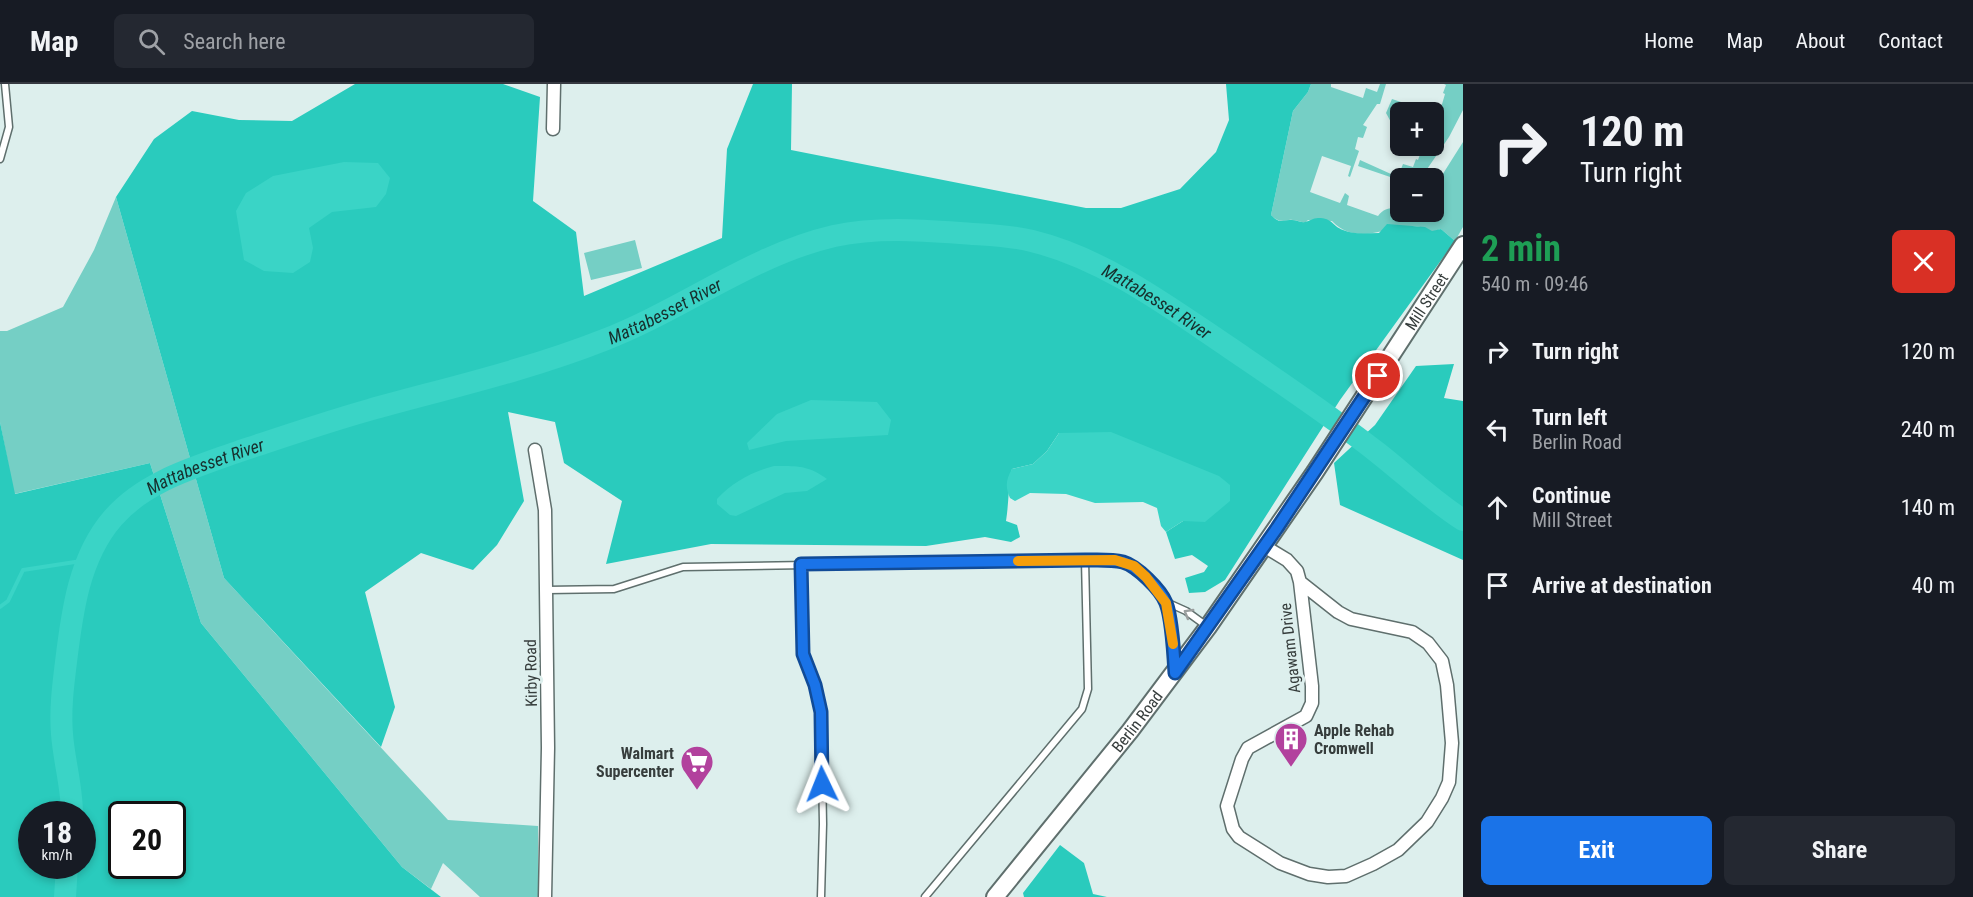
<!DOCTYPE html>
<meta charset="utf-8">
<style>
:root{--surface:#171b24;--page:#242831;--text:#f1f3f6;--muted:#9ea1a6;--line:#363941;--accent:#1a73e8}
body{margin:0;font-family:"Roboto Condensed",sans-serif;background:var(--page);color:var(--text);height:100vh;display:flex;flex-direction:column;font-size:22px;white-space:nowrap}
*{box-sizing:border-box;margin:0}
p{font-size:20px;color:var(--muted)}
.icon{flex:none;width:33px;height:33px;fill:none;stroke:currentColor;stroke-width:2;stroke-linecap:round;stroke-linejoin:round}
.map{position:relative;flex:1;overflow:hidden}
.panel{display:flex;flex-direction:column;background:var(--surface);width:510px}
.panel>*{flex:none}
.banner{background:#171b24;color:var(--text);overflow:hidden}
.controls{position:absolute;left:1390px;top:18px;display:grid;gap:12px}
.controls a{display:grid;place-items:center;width:54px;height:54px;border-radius:9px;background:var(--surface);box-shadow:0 3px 9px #0003;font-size:30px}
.speed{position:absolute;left:18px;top:717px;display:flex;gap:12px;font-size:30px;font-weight:700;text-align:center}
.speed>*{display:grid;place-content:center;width:78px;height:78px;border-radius:50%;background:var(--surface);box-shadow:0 3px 9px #0003;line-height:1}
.speed small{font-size:15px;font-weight:400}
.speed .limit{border:3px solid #111;border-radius:9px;background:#fff;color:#111}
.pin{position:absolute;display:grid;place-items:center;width:51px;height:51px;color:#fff;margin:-26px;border:3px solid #fff;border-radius:50%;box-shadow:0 2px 6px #0007}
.me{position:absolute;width:66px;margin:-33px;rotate:358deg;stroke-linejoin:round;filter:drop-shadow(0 0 4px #0008)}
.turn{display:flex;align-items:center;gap:21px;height:126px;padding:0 18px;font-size:27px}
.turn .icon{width:78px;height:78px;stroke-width:2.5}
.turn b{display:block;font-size:42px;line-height:51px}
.round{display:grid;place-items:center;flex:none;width:63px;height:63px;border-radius:9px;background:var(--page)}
.head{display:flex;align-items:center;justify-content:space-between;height:102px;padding:0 18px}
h1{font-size:36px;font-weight:700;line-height:45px;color:#1e9e55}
.cta{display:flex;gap:12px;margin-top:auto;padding:12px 18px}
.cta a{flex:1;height:69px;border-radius:9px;background:var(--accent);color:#fff;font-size:24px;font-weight:700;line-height:69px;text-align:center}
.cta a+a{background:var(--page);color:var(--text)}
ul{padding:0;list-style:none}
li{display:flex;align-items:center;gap:18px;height:78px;padding:0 18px}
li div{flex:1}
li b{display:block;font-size:22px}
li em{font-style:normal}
header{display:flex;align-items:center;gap:36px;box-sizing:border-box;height:84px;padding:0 30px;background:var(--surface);border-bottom:2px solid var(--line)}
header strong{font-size:28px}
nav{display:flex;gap:33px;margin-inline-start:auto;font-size:21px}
.search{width:420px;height:54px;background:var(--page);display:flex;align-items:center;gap:15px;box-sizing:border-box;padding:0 21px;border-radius:9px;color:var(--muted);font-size:22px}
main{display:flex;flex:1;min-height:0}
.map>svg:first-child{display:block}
</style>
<header>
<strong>Map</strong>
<div class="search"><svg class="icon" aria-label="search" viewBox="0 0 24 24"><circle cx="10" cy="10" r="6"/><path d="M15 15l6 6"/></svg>Search here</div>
<nav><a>Home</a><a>Map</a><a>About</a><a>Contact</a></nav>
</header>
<main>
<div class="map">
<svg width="1463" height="813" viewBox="0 0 1463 813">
<rect width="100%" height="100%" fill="#ddefed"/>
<path fill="#75cfc5" d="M1311,0H1331V3L1363,14L1366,4L1377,8L1380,0H1386L1380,20H1377L1363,41L1367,43L1363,54L1358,53L1355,65L1359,67L1350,93L1348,92L1351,82L1322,72L1310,108L1340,119L1345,109L1349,112L1347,121L1378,132C1384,124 1391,123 1401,124V128H1426L1437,130L1440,123L1434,118V104L1463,58V143L1455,157L1441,145L1432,148C1401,127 1364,170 1332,137L1308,136L1305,139C1300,138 1294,135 1289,136C1281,137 1278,138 1271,131L1293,27L1308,8Z
M1444,0H1463V26L1449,53L1421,94H1401V110L1394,109L1396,95L1358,82L1360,76L1391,90L1392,87L1399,90L1403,80L1413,83L1416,75L1418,76L1423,62H1434V56L1440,57L1434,54V33L1437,26L1440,27L1445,10L1443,9L1446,1Z
M1392,15L1404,19L1403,23L1420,28H1401V43L1392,40L1386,29Z
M116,113L224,494L448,736L538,742V813H480L443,779L431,805L402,783L201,539L150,379L14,410L0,338V247H7L63,223L94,166Z
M635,156L642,184L591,196L584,169Z"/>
<path fill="#2acbbd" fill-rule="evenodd" d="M355,0H503L540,13L533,117L576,148L584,212L722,154L727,65L753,0H792L791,66L1086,124H1121L1180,105L1216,68L1229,36L1226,0H1311L1308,8L1293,27L1271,131C1281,141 1281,135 1292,136C1296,136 1301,139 1305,138C1310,137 1313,134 1318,134C1333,134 1332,142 1343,146C1355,151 1366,149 1379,149L1387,140L1425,143L1432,147L1441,145L1455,157L1340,316L1225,496L1205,508L1189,509L1185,494L1204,488L1208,482L1192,471L1175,475L1166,448L1183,437L1059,349L1047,367L1033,380L1012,385C1008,403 1009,418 1006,437L1017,441L1020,453L1011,458L985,453L926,462L711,460L606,480L622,417L564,379L555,338L508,328L524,417L497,461L473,486L421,469L365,508L395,623L381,663L224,494L116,113L154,55L192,27L239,36L292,37Z
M1454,280L1444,314L1463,317V476L1340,421L1334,379L1375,341L1416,282Z
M0,338L15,410L150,379L201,539L402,783L441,813H0ZM32,730H82V782H32ZM122,730H172V782H122Z
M1060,761L1084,779L1093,810L1107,813H1024L1023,809Z"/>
<path fill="#3ad4c6" d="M344,78L378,79L390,94L386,110L376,123L332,128L309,144L313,164L310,178L293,189L264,187L244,176L236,127L246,109L273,92Z
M811,316L877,318L891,336L888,351L786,357L749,366L747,359L777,330Z
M1111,348L1219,392L1230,401V417L1205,438L1183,437L1166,448L1161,442L1157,424L1143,418L1095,419L1066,410L1030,409L1015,417L1010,414C1005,403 1006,395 1012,385L1033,380L1047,367L1059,349Z
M774,382C797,382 808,381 827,395L807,407L785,409L736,432L730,431L717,420V415C733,398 751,388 774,382Z"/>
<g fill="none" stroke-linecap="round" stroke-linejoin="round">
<path stroke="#3ad4c6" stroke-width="4" d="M0,523L8,517L23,486L88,476"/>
<g stroke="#3ad4c6" stroke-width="22">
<path id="s1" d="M72,730C72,703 64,677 62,650C60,626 63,602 66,578C72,528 79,473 113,434C145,397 196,383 240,367C283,353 326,338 369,326C448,304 528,286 604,256C682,226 752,171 834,152C876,143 918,146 960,149C984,151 1009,151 1032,157C1105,175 1169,223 1230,264C1280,298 1331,332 1378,369C1406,391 1433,417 1463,436"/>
<path d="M65,813L67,782"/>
</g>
<g stroke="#5f6f6d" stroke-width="9">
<path id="service" d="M0,75L9,43L5,0
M801,480L803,570L815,601L821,628L823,740L821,813
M547,506L614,505L683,483L1115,476L1134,482L1146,493L1166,518L1186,527L1208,543
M1166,518L1173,557L1174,583
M925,813L1082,625L1088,605L1085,476"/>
</g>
<g stroke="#5f6f6d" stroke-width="15">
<path id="minor" d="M553,45L554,0
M535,366L545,426L548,664L545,813
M1264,462L1287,476L1297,487L1300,498L1338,528L1351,535L1412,548L1428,559L1442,577L1447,601L1452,659L1449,698L1442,714L1427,738L1398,766L1373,780L1346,792L1328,793L1309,790L1280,779L1239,753L1233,745L1227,722L1242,675L1248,664L1306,632L1312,619V602L1300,498"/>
</g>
<g stroke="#5f6f6d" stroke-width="20">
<g id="secondary">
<path id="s2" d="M995,813L1130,647L1208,543L1315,388L1463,161"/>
</g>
</g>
<use href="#service" stroke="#fff" stroke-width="6"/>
<use href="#minor" stroke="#fff" stroke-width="12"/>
<use href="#secondary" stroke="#fff" stroke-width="16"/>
</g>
<defs><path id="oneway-chevron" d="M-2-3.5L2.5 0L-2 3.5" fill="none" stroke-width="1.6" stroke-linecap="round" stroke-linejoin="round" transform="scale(1.5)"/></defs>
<use stroke="#9a9e9e" href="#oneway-chevron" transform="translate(1188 529) rotate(-149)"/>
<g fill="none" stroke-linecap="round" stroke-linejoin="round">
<g stroke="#114b97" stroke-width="15">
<path id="route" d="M822,700L821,628L815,601L803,570L801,480L1085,476C1097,476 1111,475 1123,478C1137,482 1161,506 1166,519C1172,534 1174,571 1175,589L1277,444L1378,292"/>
</g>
<use href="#route" stroke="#1a73e8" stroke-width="10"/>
<path stroke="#f59e0b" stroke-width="10" d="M1018,477L1115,476L1134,482L1146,493L1166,519L1173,560"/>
</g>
<defs>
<g id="building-pin" transform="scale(1.725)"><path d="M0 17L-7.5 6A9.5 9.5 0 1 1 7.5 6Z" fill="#b2419d" stroke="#ddefed"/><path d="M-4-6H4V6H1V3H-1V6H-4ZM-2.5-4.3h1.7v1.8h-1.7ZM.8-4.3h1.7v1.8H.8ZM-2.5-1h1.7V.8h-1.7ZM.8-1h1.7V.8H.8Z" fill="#fff"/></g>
<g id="supermarket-pin" transform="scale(1.725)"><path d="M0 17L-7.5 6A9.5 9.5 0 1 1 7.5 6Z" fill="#b2419d" stroke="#ddefed"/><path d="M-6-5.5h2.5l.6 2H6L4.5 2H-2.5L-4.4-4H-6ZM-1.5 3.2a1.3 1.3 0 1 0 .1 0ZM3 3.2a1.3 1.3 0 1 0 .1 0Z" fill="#fff"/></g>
</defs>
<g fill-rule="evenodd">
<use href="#building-pin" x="1291" y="655"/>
<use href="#supermarket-pin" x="697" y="678"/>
</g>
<g text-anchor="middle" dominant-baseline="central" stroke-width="6" stroke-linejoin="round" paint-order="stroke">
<g font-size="16" fill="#363d3c" stroke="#ddefed">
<text stroke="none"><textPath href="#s2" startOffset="736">Mill Street</textPath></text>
<text transform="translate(1290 564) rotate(-96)">Agawam Drive</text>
<text transform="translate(531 589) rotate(-91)">Kirby Road</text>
<text stroke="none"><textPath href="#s2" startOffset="226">Berlin Road</textPath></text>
</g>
<g font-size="16" font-weight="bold" fill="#363d3c" stroke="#ddefed" text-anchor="start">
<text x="1314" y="646">Apple Rehab<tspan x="1314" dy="18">Cromwell</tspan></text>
<text x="674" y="669" text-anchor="end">Walmart<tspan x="674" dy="18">Supercenter</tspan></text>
</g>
<g font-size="18" font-style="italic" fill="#172f2d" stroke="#ddefed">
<text stroke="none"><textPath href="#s1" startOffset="1424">Mattabesset River</textPath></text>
<text stroke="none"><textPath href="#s1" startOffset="900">Mattabesset River</textPath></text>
<text stroke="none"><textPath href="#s1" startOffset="414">Mattabesset River</textPath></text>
</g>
</g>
</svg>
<div class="controls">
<a>+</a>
<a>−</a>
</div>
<div class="speed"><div>18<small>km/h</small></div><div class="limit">20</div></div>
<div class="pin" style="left:1378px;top:292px;background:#d93025"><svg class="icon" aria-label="arrive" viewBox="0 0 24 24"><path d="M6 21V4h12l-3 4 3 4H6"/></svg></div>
<svg class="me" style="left:822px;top:700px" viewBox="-20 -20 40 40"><path d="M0-17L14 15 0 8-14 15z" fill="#1a73e8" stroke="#fff" stroke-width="4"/></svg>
</div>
<section class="panel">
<div class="banner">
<div class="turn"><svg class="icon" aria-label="right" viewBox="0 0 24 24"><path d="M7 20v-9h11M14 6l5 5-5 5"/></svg><div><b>120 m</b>Turn right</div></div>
</div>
<div class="head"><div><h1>2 min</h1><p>540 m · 09:46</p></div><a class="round" style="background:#d93025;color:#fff"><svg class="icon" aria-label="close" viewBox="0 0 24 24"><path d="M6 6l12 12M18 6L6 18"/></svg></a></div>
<ul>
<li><svg class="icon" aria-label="right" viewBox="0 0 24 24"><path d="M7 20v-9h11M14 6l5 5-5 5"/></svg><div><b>Turn right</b></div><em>120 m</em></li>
<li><svg class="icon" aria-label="left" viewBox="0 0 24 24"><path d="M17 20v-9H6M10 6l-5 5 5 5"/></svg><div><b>Turn left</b><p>Berlin Road</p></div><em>240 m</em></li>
<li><svg class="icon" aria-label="ahead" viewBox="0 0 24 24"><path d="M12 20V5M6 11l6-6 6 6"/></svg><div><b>Continue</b><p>Mill Street</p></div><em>140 m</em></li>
<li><svg class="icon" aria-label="arrive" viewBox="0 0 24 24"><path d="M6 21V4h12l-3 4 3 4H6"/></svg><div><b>Arrive at destination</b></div><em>40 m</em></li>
</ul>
<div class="cta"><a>Exit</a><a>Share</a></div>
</section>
</main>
